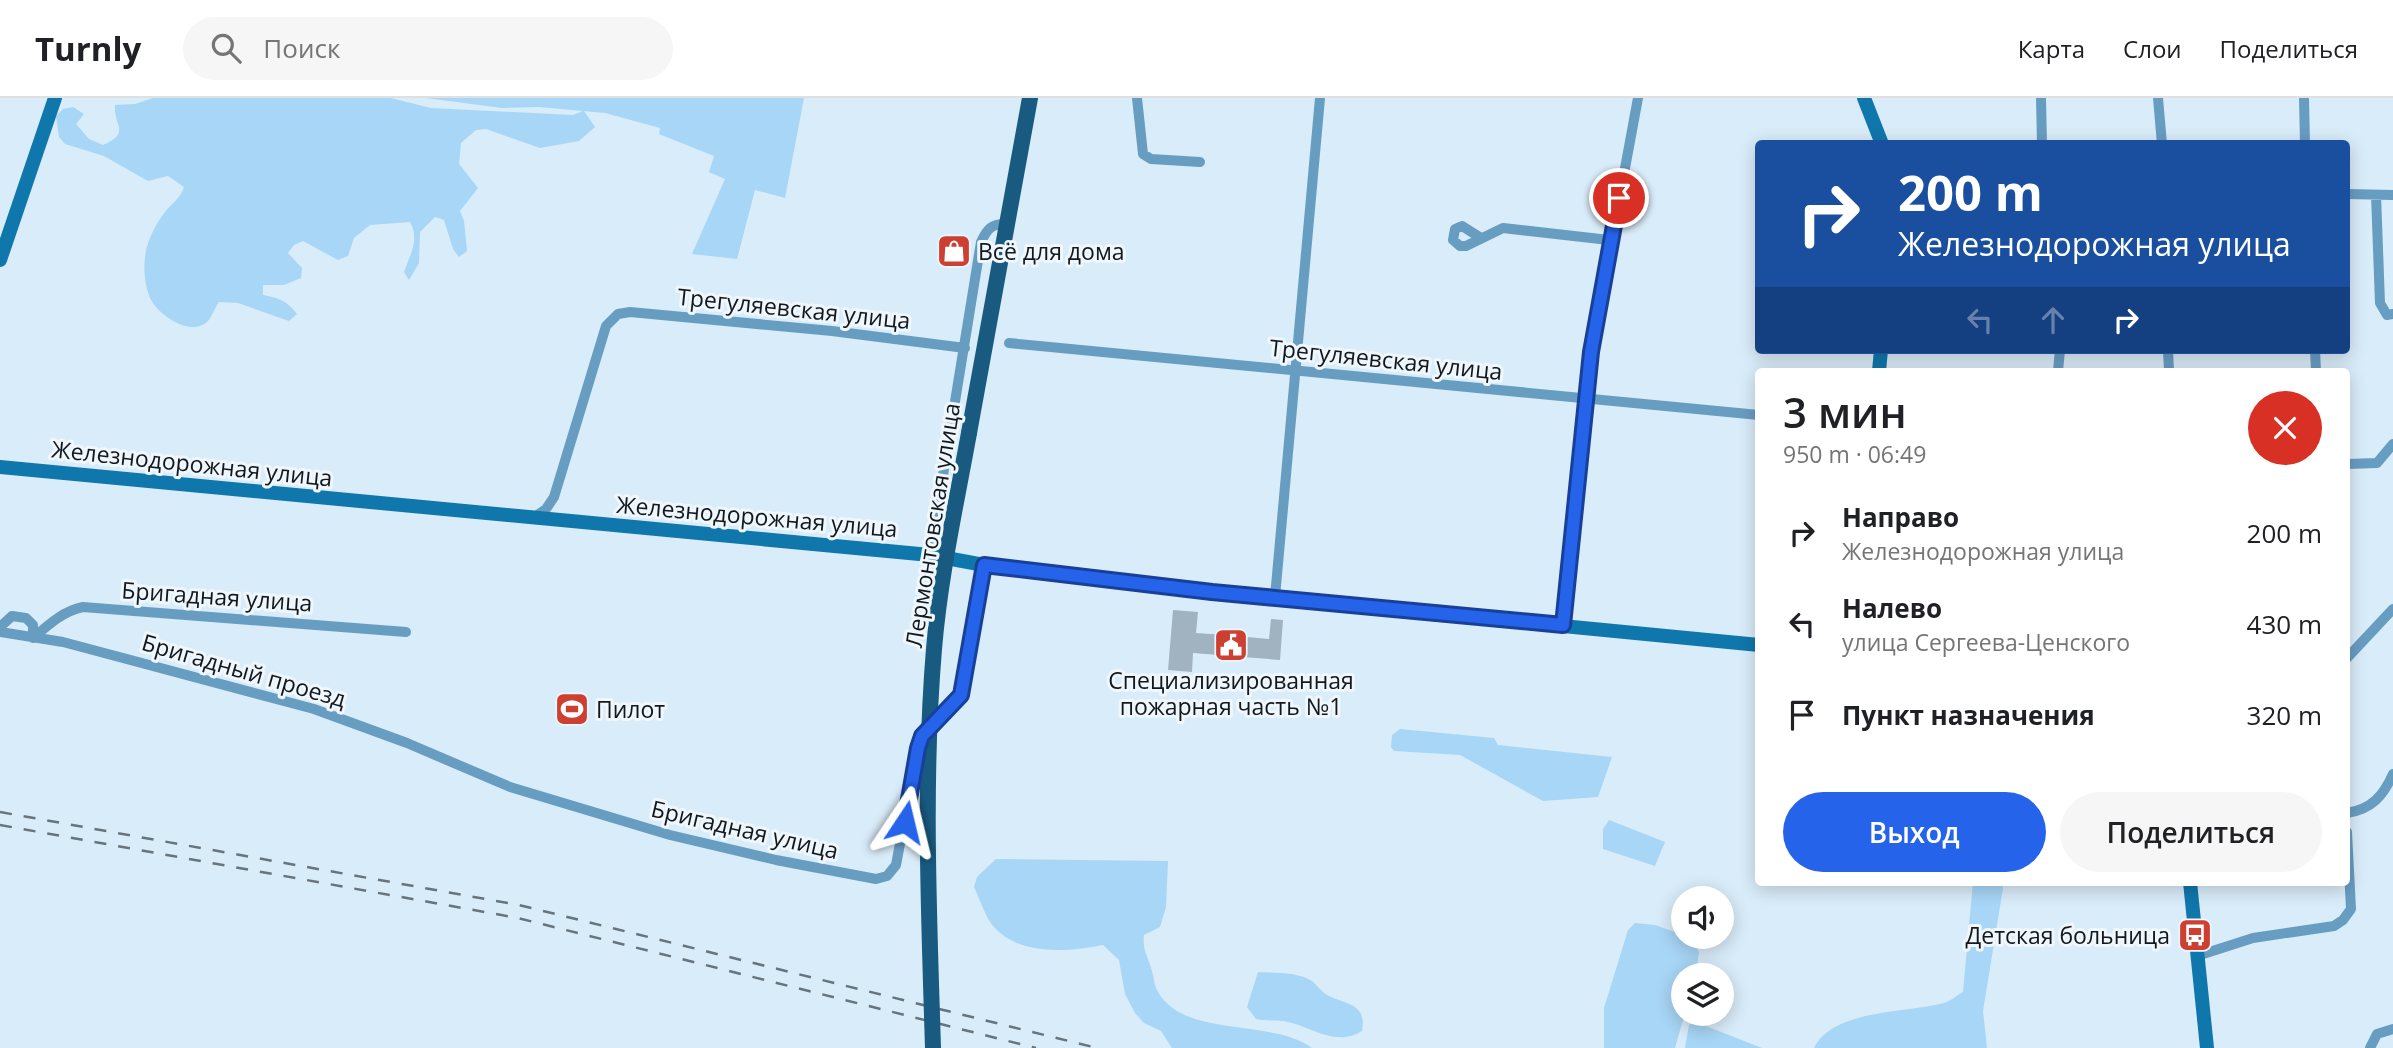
<!DOCTYPE html>
<html lang="ru">
<meta charset="utf-8">
<style>
:root{--surface:#fff;--page:#f6f6f6;--text:#202124;--muted:#757577;--line:#e0e0e0;--accent:#2563eb}
body{margin:0;font-family:"Open Sans",sans-serif;background:var(--page);color:var(--text);height:100vh;display:flex;flex-direction:column;font-size:26px;white-space:nowrap}
*{box-sizing:border-box;margin:0}
p{font-size:23px;color:var(--muted)}
.icon{flex:none;width:38px;height:38px;fill:none;stroke:currentColor;stroke-width:2;stroke-linecap:round;stroke-linejoin:round}
.map{position:relative;flex:1;overflow:hidden}
.side{position:absolute;left:1755px;top:270px;width:595px;height:518px;display:flex;flex-direction:column;background:var(--surface);border-radius:7px;box-shadow:0 4px 18px #0003}
.side>*{flex:none}
.hud{position:absolute;left:1755px;top:42px;width:595px;height:214px;border-radius:7px;box-shadow:0 4px 18px #0003;background:#1a4fa0;color:#fff;overflow:hidden}
.fabs{position:absolute;left:1671px;top:788px;display:grid;gap:14px}
.fabs a{display:grid;place-items:center;width:63px;height:63px;border-radius:50%;background:var(--surface);box-shadow:0 4px 18px #0003;font-size:35px}
.pin{position:absolute;display:grid;place-items:center;width:60px;height:60px;color:#fff;margin:-30px;border:4px solid #fff;border-radius:50%;box-shadow:0 2px 7px #0007}
.me{position:absolute;width:77px;margin:-38px;rotate:10deg;stroke-linejoin:round;filter:drop-shadow(0 0 5px #0008)}
.turn{display:flex;align-items:center;gap:24px;height:147px;padding:0 28px;font-size:32px}
.turn .icon{width:91px;height:91px;stroke-width:2.5}
.turn b{display:block;font-size:49px;line-height:60px}
.lanes{display:flex;align-items:center;height:66px;padding:0 28px;background:#0003;justify-content:center;gap:35px;direction:ltr}
.lanes .off{opacity:.35}
.round{display:grid;place-items:center;flex:none;width:74px;height:74px;border-radius:37px;background:var(--page)}
.headline{display:flex;align-items:center;justify-content:space-between;height:119px;padding:0 28px}
h1{font-size:42px;font-weight:600;line-height:52px}
.button{display:flex;gap:14px;margin-top:auto;padding:14px 28px}
.button a{flex:1;height:80px;border-radius:42px;background:var(--accent);color:#fff;font-size:28px;font-weight:600;line-height:80px;text-align:center}
.button a+a{background:var(--page);color:var(--text)}
ul{padding:0;list-style:none}
li{display:flex;align-items:center;gap:21px;height:91px;padding:0 28px}
li div{flex:1}
li b{display:block;font-size:26px}
li em{font-style:normal}
header{display:flex;align-items:center;gap:42px;box-sizing:border-box;height:98px;padding:0 35px;background:var(--surface);border-bottom:2px solid var(--line)}
header strong{font-size:33px}
nav{display:flex;gap:38px;margin-inline-start:auto;font-size:24px}
.search{width:490px;height:63px;background:var(--page);display:flex;align-items:center;gap:18px;box-sizing:border-box;padding:0 24px;border-radius:38px;color:var(--muted);font-size:26px}
.map>svg:first-child{display:block}
</style>
<header>
<strong>Turnly</strong>
<div class="search"><svg class="icon" aria-label="search" viewBox="0 0 24 24"><circle cx="10" cy="10" r="6"/><path d="M15 15l6 6"/></svg>Поиск</div>
<nav><a>Карта</a><a>Слои</a><a>Поделиться</a></nav>
</header>
<div class="map">
<svg width="2393" height="950" viewBox="0 0 2393 950">
<rect width="100%" height="100%" fill="#d9ecf9"/>
<path fill="#a8d6f6" d="M153,0H391L431,10L573,17L583,13L539,9L502,10L426,0H804L785,100L755,92L737,161L692,156L725,81L709,74L714,58L659,36L660,30L605,15L584,13L595,29L579,43L540,50L486,31L476,32L461,45L459,66L478,90L460,113L464,123L467,153L459,159L453,151L444,122L435,119L420,134L419,165L409,182L404,174C410,157 420,141 410,124L370,127L354,140L348,158L338,162L303,143L294,147L288,155L302,170L301,180L284,187H263V197C279,200 287,203 297,216L289,223L238,205L219,204C215,210 212,218 208,223C191,240 158,217 150,200C144,186 143,168 146,153C148,141 157,124 165,114C172,105 180,101 184,89L168,78L148,83L104,58L65,46L59,39L56,18L63,11L73,9L84,16L76,26L89,41L103,47C132,34 113,28 115,7L135,6Z
M1400,631L1494,640L1498,647L1612,659L1598,699L1543,703L1460,657L1394,653L1391,649L1392,637Z
M1609,722L1665,744L1655,768L1603,751V731Z
M996,761L1168,763L1166,809L1160,829L1144,837C1142,852 1148,858 1152,873C1154,880 1154,887 1158,894C1185,941 1273,920 1312,950H1172L1161,933L1144,925L1135,915L1125,896L1119,862L1103,847C1068,854 1020,858 994,829C985,819 980,801 974,789L977,779Z
M1973,784H2001L2003,790L1983,913L1987,950H1814C1833,911 1907,915 1944,905C1951,903 1957,897 1963,894Z
M1635,825L1655,827L1692,840L1699,854L1696,877H1684L1685,915L1675,950H1604V910L1628,832Z
M1258,874C1273,875 1299,874 1312,883C1318,888 1322,895 1329,898C1348,907 1367,906 1362,933C1335,950 1311,928 1284,923C1274,922 1266,923 1256,921L1247,909Z
M1693,923L1762,950H1685L1689,927Z"/>
<path fill="#a1b3c0" d="M1173,512L1198,514L1196,535L1225,537L1226,533L1236,534V538L1269,541L1271,521L1283,522L1280,562L1193,555L1192,574L1168,572Z"/>
<g fill="none" stroke-linecap="round" stroke-linejoin="round">
<path stroke="#689dc2" stroke-width="10" d="M1137,0L1143,56L1151,61L1200,64
M2041,0L2042,46
M2158,0L2162,46
M2304,0L2305,46
M2347,96L2393,97
M2376,97L2380,205L2387,217L2393,216
M1481,140L1462,128L1455,131L1453,142L1460,148H1466L1503,130L1609,142
M1009,245L1759,317
M2168,252L2169,273
M2315,252L2316,273
M2058,273L2060,252
M2347,366L2377,365L2393,346
M533,420L546,411L554,399L606,228L618,216L630,214L832,233L965,250
M930,457L981,144C987,131 992,125 1007,126
M1275,499L1320,0
M1563,527L1591,254L1638,0
M0,529L12,518L26,520L33,527V540
M0,534L63,544L314,611L407,645L510,689L670,737L776,762L876,781L887,778L896,767L918,650L922,638L961,597L984,467
M33,540C48,527 63,513 83,509L406,534
M2347,560L2393,511
M2347,715C2372,711 2383,698 2393,676
M2197,858L2253,840L2334,828L2343,822L2351,811L2347,734
M2370,950L2377,936L2393,931"/>
<path stroke="#1077ac" stroke-width="14" d="M1864,0L1882,46
M0,162L55,0
M1879,273L1881,252
M0,369L930,457L984,467L1212,494L1759,547
M2190,784L2207,950"/>
<path stroke="#185a80" stroke-width="16" d="M969,335L1030,0"/>
<path stroke="#68747c" stroke-width="2.5" stroke-dasharray="12 12" stroke-linecap="butt" d="M0,714L519,807L1097,950
M0,727L518,820L1036,950"/>
<path stroke="#185a80" stroke-width="16" d="M933,950C929,817 923,683 934,551C940,478 956,407 969,335"/>
</g>
<g fill="none" stroke-linecap="round" stroke-linejoin="round">
<g stroke="#184099" stroke-width="18">
<path id="route" d="M905,724L918,650L922,638L961,597L984,467L1212,494L1563,527L1591,254L1619,100"/>
</g>
<use href="#route" stroke="#2563eb" stroke-width="12"/>
</g>
<defs>
<g id="shop-square" transform="scale(1.75)"><rect x="-9" y="-9" width="18" height="18" rx="4" fill="#cc3f31" stroke="#eff7fc"/><path d="M-5-2.5h2.3a2.7 3.5 0 0 1 5.4 0H5L5.5 6h-11ZM-1.5-2.5h3a1.5 2.3 0 0 0-3 0Z" fill="#fff"/></g>
<g id="civic-square" transform="scale(1.75)"><rect x="-9" y="-9" width="18" height="18" rx="4" fill="#cc3f31" stroke="#eff7fc"/><path d="M-.6-6.5H3V-4.5H.6V-3L4-1V1h2V6H-6V1h2V-1L-.6-3ZM-1.2 2.5V6h2.4V2.5Z" fill="#fff"/></g>
<g id="stadium-square" transform="scale(1.75)"><rect x="-9" y="-9" width="18" height="18" rx="4" fill="#cc3f31" stroke="#eff7fc"/><path d="M0-5a6.5 5 0 1 0 0 10a6.5 5 0 1 0 0-10ZM-3.5-1.8h7v3.6h-7Z" fill="#fff"/></g>
<g id="bus-square" transform="scale(1.75)"><rect x="-9" y="-9" width="18" height="18" rx="4" fill="#cc3f31" stroke="#eff7fc"/><path d="M-5-6H5V4H4V6H2V4H-2V6H-4V4H-5ZM-3.5-4V0h7V-4ZM-3.5 1.2v1.5H-2V1.2ZM2 1.2v1.5H3.5V1.2Z" fill="#fff"/></g>
</defs>
<g fill-rule="evenodd">
<use href="#shop-square" x="954" y="153"/>
<use href="#civic-square" x="1231" y="547"/>
<use href="#stadium-square" x="572" y="611"/>
<use href="#bus-square" x="2195" y="837"/>
</g>
<g text-anchor="middle" dominant-baseline="central" stroke-width="6" stroke-linejoin="round" paint-order="stroke">
<g font-size="23" fill="#12181d" stroke="#eff7fc" text-anchor="start">
<text x="978" y="153">Всё для дома</text>
<text x="1231" y="582" text-anchor="middle">Специализированная<tspan x="1231" dy="26">пожарная часть №1</tspan></text>
<text x="596" y="611">Пилот</text>
<text x="2170" y="837" text-anchor="end">Детская больница</text>
</g>
<g font-size="23" fill="#12181d" stroke="#eff7fc">
<text transform="translate(794 210) rotate(6)">Трегуляевская улица</text>
<text transform="translate(1386 261) rotate(6)">Трегуляевская улица</text>
<text transform="translate(192 365) rotate(6)">Железнодорожная улица</text>
<text transform="translate(757 418) rotate(5)">Железнодорожная улица</text>
<text transform="translate(932 427) rotate(-81)">Лермонтовская улица</text>
<text transform="translate(217 498) rotate(4)">Бригадная улица</text>
<text transform="translate(244 572) rotate(16)">Бригадный проезд</text>
<text transform="translate(745 731) rotate(13)">Бригадная улица</text>
</g>
</g>
</svg>
<div class="fabs">
<a><svg class="icon" aria-label="sound" viewBox="0 0 24 24"><path d="M4 9h4l5-4v14l-5-4H4zM17 9q2 3 0 6"/></svg></a>
<a><svg class="icon" aria-label="layers" viewBox="0 0 24 24"><path d="M12 4l9 5-9 5-9-5zM3 14l9 5 9-5"/></svg></a>
</div>
<div class="pin" style="left:1619px;top:100px;background:#d93025"><svg class="icon" aria-label="arrive" viewBox="0 0 24 24"><path d="M6 21V4h12l-3 4 3 4H6"/></svg></div>
<svg class="me" style="left:905px;top:724px" viewBox="-20 -20 40 40"><path d="M0-17L14 15 0 8-14 15z" fill="#2563eb" stroke="#fff" stroke-width="4"/></svg>
<div class="hud">
<div class="turn"><svg class="icon" aria-label="right" viewBox="0 0 24 24"><path d="M7 20v-9h11M14 6l5 5-5 5"/></svg><div><b>200 m</b>Железнодорожная улица</div></div>
<div class="lanes"><svg class="icon off" aria-label="left" viewBox="0 0 24 24"><path d="M17 20v-9H6M10 6l-5 5 5 5"/></svg><svg class="icon off" aria-label="ahead" viewBox="0 0 24 24"><path d="M12 20V5M6 11l6-6 6 6"/></svg><svg class="icon" aria-label="right" viewBox="0 0 24 24"><path d="M7 20v-9h11M14 6l5 5-5 5"/></svg></div>
</div>
<section class="side">
<div class="headline"><div><h1>3 мин</h1><p>950 m · 06:49</p></div><a class="round" style="background:#d93025;color:#fff"><svg class="icon" aria-label="close" viewBox="0 0 24 24"><path d="M6 6l12 12M18 6L6 18"/></svg></a></div>
<ul>
<li><svg class="icon" aria-label="right" viewBox="0 0 24 24"><path d="M7 20v-9h11M14 6l5 5-5 5"/></svg><div><b>Направо</b><p>Железнодорожная улица</p></div><em>200 m</em></li>
<li><svg class="icon" aria-label="left" viewBox="0 0 24 24"><path d="M17 20v-9H6M10 6l-5 5 5 5"/></svg><div><b>Налево</b><p>улица Сергеева-Ценского</p></div><em>430 m</em></li>
<li><svg class="icon" aria-label="arrive" viewBox="0 0 24 24"><path d="M6 21V4h12l-3 4 3 4H6"/></svg><div><b>Пункт назначения</b></div><em>320 m</em></li>
</ul>
<div class="button"><a>Выход</a><a>Поделиться</a></div>
</section>
</div>
